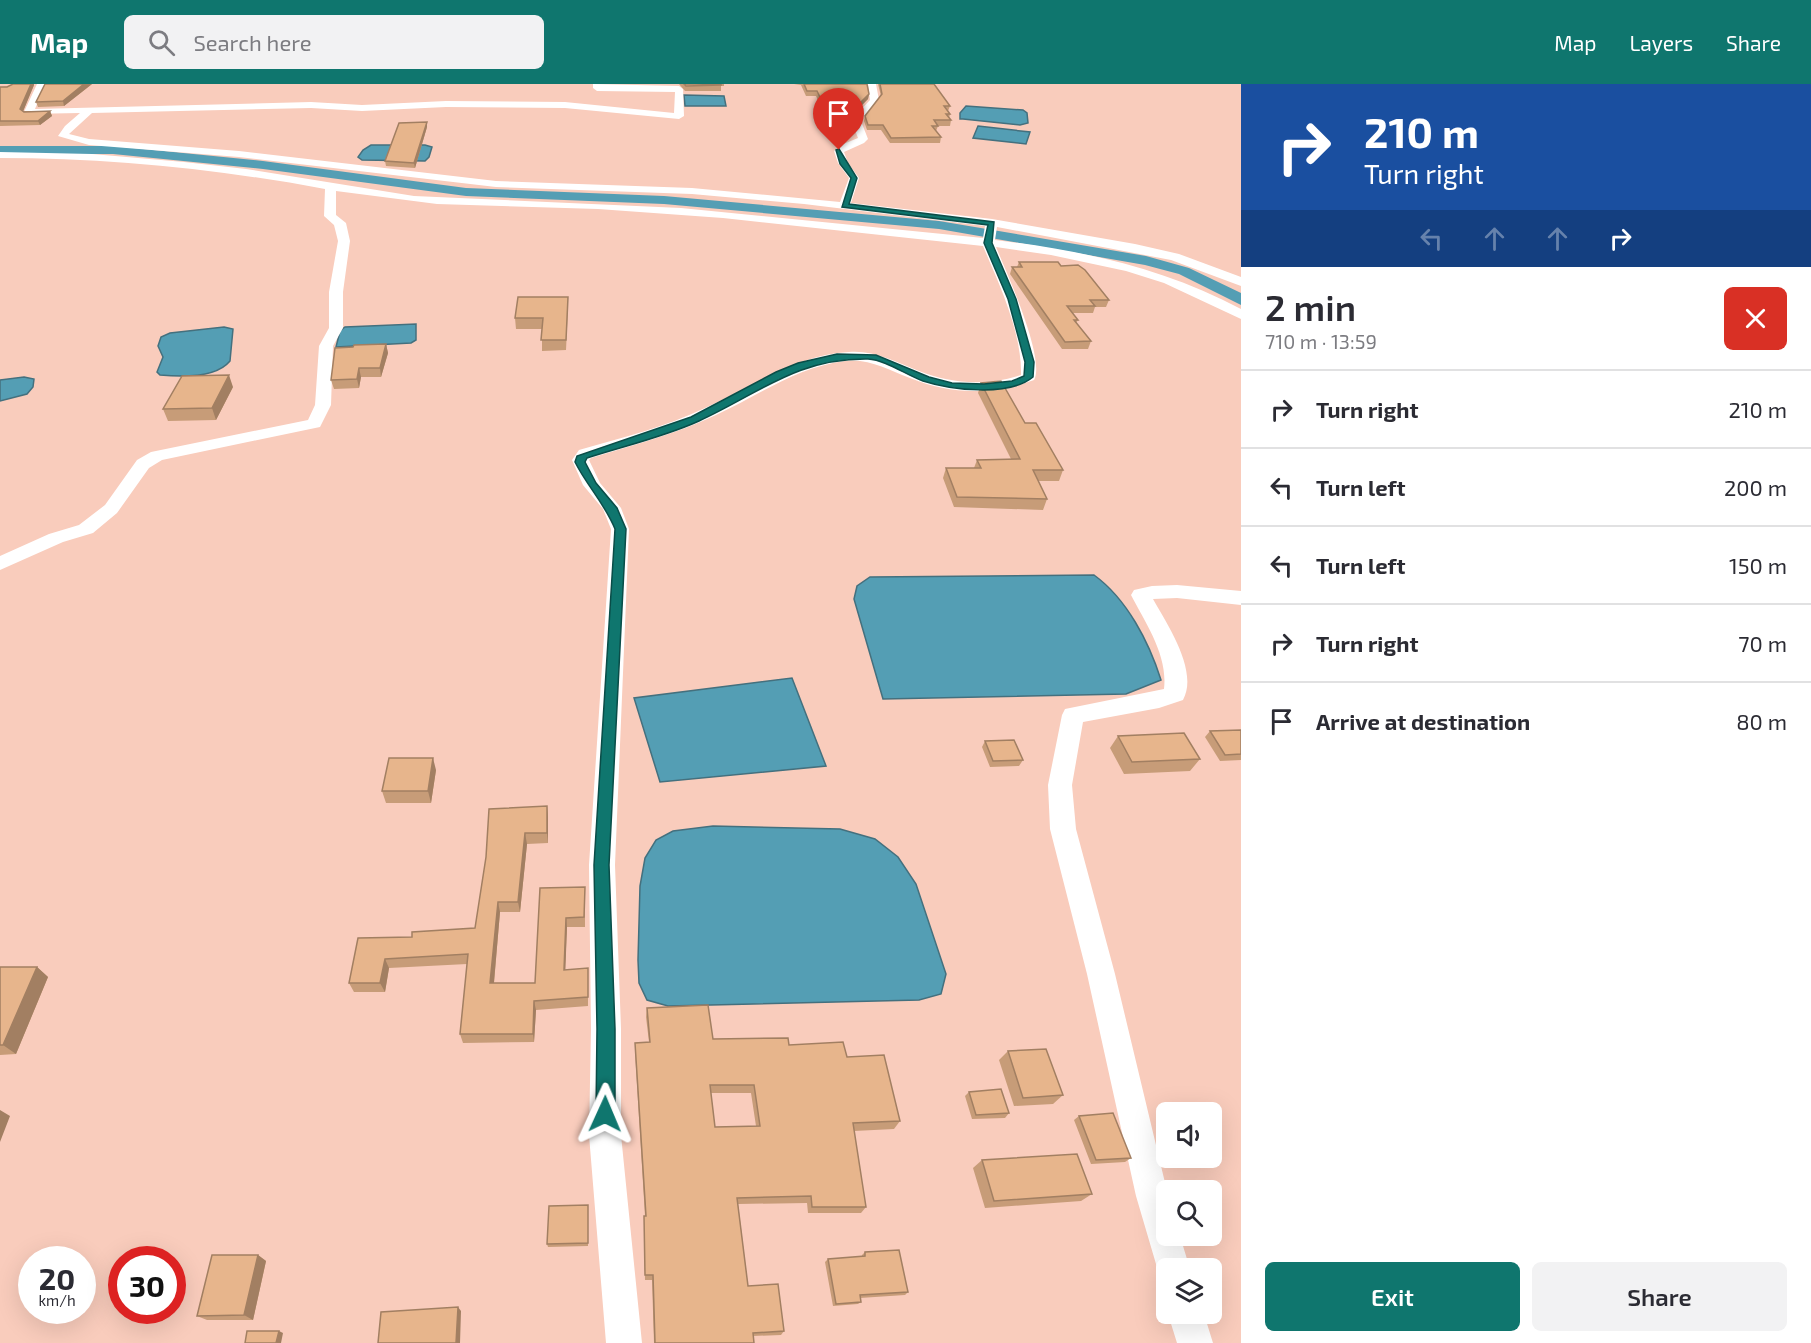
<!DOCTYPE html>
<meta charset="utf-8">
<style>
:root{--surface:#fff;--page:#f2f2f3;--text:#2b2b33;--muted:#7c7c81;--line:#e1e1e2;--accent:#0f766e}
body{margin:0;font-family:"Exo 2",sans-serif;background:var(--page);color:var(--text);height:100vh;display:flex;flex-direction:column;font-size:22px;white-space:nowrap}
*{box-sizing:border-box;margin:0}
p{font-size:20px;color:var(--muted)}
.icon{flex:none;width:33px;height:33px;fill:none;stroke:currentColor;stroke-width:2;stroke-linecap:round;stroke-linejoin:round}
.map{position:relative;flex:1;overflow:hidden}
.drawer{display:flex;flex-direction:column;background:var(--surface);width:570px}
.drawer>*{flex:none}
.hud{background:#1a4fa0;color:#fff;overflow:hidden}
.buttons{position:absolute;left:1156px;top:1018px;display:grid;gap:12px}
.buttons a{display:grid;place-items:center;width:66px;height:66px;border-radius:9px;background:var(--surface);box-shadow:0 6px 24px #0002;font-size:30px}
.speed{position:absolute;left:18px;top:1162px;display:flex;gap:12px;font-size:30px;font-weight:700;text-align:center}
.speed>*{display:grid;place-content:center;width:78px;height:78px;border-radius:50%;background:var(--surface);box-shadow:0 6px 24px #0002;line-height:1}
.speed small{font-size:15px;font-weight:400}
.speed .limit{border:9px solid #d22;background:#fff;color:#111}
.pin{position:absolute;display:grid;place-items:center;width:51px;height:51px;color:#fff;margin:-62px -26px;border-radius:50% 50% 50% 0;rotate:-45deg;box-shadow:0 0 6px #0007}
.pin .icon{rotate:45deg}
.me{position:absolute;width:66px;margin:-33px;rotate:1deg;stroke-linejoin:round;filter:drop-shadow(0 0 4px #0008)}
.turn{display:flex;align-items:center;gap:21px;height:126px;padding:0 24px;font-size:27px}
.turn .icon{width:78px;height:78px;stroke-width:2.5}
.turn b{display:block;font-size:42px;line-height:51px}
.lanes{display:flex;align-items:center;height:57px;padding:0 24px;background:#0003;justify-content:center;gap:30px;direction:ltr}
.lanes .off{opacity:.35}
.round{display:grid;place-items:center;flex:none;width:63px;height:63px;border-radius:9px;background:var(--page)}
.headline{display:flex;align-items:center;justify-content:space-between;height:102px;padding:0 24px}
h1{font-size:36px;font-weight:600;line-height:45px}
.action{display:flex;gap:12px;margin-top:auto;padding:12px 24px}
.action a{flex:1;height:69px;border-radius:9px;background:var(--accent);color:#fff;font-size:24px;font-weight:600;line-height:69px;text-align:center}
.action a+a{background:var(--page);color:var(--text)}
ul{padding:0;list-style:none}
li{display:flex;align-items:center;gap:18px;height:78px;padding:0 24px;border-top:2px solid var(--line)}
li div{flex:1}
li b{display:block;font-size:22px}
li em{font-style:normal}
header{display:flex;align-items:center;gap:36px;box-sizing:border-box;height:84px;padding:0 30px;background:var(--accent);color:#fff}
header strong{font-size:28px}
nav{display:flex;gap:33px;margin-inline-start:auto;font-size:21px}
.search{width:420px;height:54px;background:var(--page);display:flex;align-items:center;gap:15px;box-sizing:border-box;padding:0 21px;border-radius:9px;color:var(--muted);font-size:22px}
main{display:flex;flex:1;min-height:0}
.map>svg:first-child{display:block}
</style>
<header>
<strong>Map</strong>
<div class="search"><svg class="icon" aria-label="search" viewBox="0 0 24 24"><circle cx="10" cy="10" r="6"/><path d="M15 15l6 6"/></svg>Search here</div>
<nav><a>Map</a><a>Layers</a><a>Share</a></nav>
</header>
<main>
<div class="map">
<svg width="1241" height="1259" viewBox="0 0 1241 1259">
<rect width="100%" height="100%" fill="#f9ccbc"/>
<path fill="#549eb4" stroke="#44707e" stroke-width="1.5" d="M684,11L724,12L726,22H685Z
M966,22L1023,26L1027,29L1028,39L1020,41L963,35H960V29Z
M978,42L1030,48L1026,60L973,54Z
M371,61H425L432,63L429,73L425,77L362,76L358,73L363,66Z
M416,240V256L411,259L336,263L340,247L345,243Z
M224,243L233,245L230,277C216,294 181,293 160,291L157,288L163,273L158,262L161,253L170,249Z
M24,293L34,295L33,303L27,310L0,317V296Z
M1094,491C1127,515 1149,558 1161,596L1126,610L883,615L854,515L857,502L870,493Z
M792,594L826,682L660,698L634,614Z
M713,742L840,745L875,755L898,773L916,800L946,890L941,910L919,916L668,922L647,916L639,899L638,876L640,802L645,774L656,756L673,747Z"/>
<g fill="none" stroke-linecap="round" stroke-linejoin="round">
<path fill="#549eb4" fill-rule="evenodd" d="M0,62H113L263,77L466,104L664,112L939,137L1146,172L1189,184L1241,209V221L1179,190L1145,181L939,145L664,120L466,112L263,85L113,70H0Z"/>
<path fill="#fff" fill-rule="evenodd" d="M37,0H45L35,25L311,18L362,21L446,17L565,18L674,29L675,8L597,7L593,4V0L679,2L683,5L684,32L679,35L565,24L446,23L362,27L311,24L92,29L69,50L89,55L239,67L496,97L692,104L840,118L849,94L838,79L834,67L841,61L858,54L851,36L870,16L868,0H876L879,16L861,37L868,55L864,59L844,68L848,79L859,94L851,119L992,135L1135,160L1179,170L1241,193V202L1171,176L997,143L995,156C1081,166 1164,184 1241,225V235L1164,199L1126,187L1051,171L996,163C1006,187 1046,275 1034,296C993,311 951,311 910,294C888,286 869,274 845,277C797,283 759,311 716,331C676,350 633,361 591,374L589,376L600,399L621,424L629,445L615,781L621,945V1051L642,1259H606L589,1051L591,945L589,781L611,445L603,425L583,401L572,376L579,366C621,354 665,343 705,324C752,303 795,271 849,268C874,266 896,278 919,287C951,300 988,302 1021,291C1022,248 999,200 983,162L723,134L598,125L437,120L336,107V131L346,139L350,157L343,208V244L333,262L331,321L320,343L162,376L149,384L117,429L93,449L63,458L0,486V472L49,450L79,441L105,421L137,376L151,368L308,336L315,321L319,262L329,244V208L338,157L334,141L324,132L325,105C218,85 109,74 0,74V68L92,70L184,78L246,85L414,112L681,124L983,154L985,142L804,120L692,110L496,103L239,73L89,61L58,52L65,42L80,29L26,30L24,28Z
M1177,501L1241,507V521L1177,514L1153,515C1167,540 1199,587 1183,616L1159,624L1083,638L1072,701L1076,745L1115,890L1167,1107V1152H1180L1190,1185H1167V1200L1161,1197L1136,1112L1087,890L1050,745L1048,701L1062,631L1065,625L1164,605C1168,571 1146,540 1131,511L1134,506L1152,502Z
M1168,1230H1204L1213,1259H1177Z"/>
</g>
<path fill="#c79c78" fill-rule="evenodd" d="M45,0H92L64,22L38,23L36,18Z
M679,0H724V2H721V7H685Z
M794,0H867L869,10L868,15L851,32L854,41L853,46H832L816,12H806L801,1Z
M878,0H934L950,22L948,27L950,30L949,34L951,36L950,42H938L936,47L941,53L940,59H890L881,46H867L864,37L865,32L881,12Z
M34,1L23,27H50L52,32L40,41L0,42V3Z
M427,43L415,84L386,82L385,77Z
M1019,178L1061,182L1109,216L1106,223H1095L1093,229H1072L1078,236L1076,239L1091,257L1088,265H1062L1010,190L1012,183H1017Z
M568,213V223L566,266L542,267V245H516L515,234Z
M386,260L388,269L381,293H361L359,304L334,305L331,296Z
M981,299L1025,339L1063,386L1059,397H1038L1047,415L1043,426L954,423L943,394L946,384H974L977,376L1011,375L978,309Z
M233,303L216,336L168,337L163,325Z
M1241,646V676L1220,677L1205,653L1210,647Z
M1118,652L1200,675L1190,687L1124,690L1110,664Z
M985,657L1023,676L1019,682L990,683L982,663Z
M436,686L431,719H386L382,707Z
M547,722L548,733V759L527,760L520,828H500L494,899H535L540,804L585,803V843H567L565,886L588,884V922L536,926L534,958L463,959L460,950L467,880L389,884L385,908H354L349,899L412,853L475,844L486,773Z
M0,883H37L48,893L16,970L0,971Z
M647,924L713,955L789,961L847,973L900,1037L894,1045L854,1047L866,1123L861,1129H808L807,1119L738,1120L748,1202L784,1247L781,1251L753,1252L754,1259H654L652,1196H645L644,1138V1132H645L635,968V959L649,958L646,933ZM711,1009H751L756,1042L715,1043Z
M1008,967L1063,1011L1053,1020L1014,1022L999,976Z
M969,1008L1009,1029L1005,1034L972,1035L965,1012Z
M1079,1032L1131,1074L1125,1078L1091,1080L1074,1036Z
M982,1076L1092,1110L1081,1117L985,1124L973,1084Z
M588,1121V1162L548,1163L547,1160Z
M865,1168L908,1208L905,1211L860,1214L861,1218L858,1220L833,1222L825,1178L828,1175L862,1173V1171Z
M258,1171L266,1177L253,1236H207L197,1232Z"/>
<path fill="#a27f62" d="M31,0H34V1L22,30L20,25Z
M84,0H92L64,22L63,17Z
M869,10L868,15L849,34L850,29Z
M50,27L52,32L40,41L38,37Z
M427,38V43L415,84L414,79Z
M386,260L388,269L381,293L380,284Z
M359,284L361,293L359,304L357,295Z
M229,291L233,303L216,336L212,324Z
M433,674L436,686L431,719L428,707Z
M547,722L548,733V759L547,749Z
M525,749L527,760L520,828L518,818Z
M498,818L500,828L493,909L490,899Z
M566,834L567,843L565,895L564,886Z
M385,875L389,884L385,908L380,899Z
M37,883L48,893L16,970L3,961Z
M534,917L536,926L534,958L533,950Z
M0,1026L10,1032L0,1058Z
M258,1171L266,1177L253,1236L244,1231Z
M458,1223L461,1227L460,1259H456Z
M279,1247L283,1249L281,1259H276Z"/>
<path fill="#e7b58c" stroke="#a27f62" stroke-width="1.5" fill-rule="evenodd" d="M13,0H31L20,25L24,28L50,27L38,37H0V3H7Z
M45,0H84L63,17L36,18Z
M684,0H721V1L686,2Z
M804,0H867L869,10L850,29L854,41H833L817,7H807Z
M880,0H934L950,22H944L950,30H946L951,36H934L938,42H932L941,53L891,54L883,41H868L865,32L882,10Z
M427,38L414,79L385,77L399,39Z
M1019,178H1058L1061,182L1078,181L1085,186L1109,216H1090L1095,222H1067L1078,236H1074L1091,257L1065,258L1012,183H1022Z
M518,213H568L566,256H541L543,234H515Z
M386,260L380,284H359L357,295L331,296L335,264L353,263L354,261Z
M229,291L212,324L163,325L182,292Z
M1001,297L1025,339H1036L1063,386H1033L1047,415L957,413L946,384H981L977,376L1020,375L981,299Z
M1241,646V670L1225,671L1210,647Z
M1184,649L1200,675L1132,678L1118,652Z
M1014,656L1023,676L993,677L985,657Z
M389,674H433L428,707H382Z
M547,722V749H525L518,818H498L490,899H535L540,804L585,803L584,833L566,834L564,886L588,884V913L534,917L533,950H460L468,870L385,875L380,899H349L358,854L412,853V848L475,844L486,773L489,725Z
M0,883H37L3,961H0Z
M708,921L713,955L788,954L789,961L843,958L847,973L884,971L900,1037L853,1039L866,1123H812L811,1112L737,1114L748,1202L778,1200L784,1247L753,1249L754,1259H655L653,1191H645L644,1132H646L635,959L650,958L647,924ZM710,1001H754L760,1042L715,1043Z
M1046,965L1063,1011L1023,1014L1008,967Z
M1001,1005L1009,1029L976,1031L969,1008Z
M1113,1029L1131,1074L1096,1076L1079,1032Z
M1077,1070L1092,1110L994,1117L982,1076Z
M588,1121V1159L547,1160L549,1122Z
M899,1166L908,1208L860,1211L861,1218L836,1220L828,1175L865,1172V1168Z
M212,1171H258L244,1231L197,1232Z
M458,1223L456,1259H378L381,1228Z
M247,1247H279L276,1259H245Z"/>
<path fill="#0f766e" stroke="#0a4d48" stroke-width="1.5" d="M839,65L857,94L849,120L994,138L992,159L1016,215L1034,278L1033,293C1009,313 951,306 923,297C906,291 886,276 868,275C797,274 760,309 699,337C664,353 624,362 587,374L585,378L596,399L617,424L626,445L609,781L615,945V1030L612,1037L605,1039L599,1037L596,1030L597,945L594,781L615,445C605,420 587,402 575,378L577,372L691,333L776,288L798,279L837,270L876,271L929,293L952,299L984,300L1012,297L1024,292L1025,278L1008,215L984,159L988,141L842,123L851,94L840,80L836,66Z"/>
</svg>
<div class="buttons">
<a><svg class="icon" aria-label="sound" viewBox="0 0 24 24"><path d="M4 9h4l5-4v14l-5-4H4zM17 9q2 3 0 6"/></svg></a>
<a><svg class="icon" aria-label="search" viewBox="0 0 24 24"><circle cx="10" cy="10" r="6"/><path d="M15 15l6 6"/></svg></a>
<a><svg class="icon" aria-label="layers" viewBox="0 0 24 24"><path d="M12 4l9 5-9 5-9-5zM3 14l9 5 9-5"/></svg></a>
</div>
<div class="speed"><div>20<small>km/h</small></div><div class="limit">30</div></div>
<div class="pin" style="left:839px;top:66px;background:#d93025"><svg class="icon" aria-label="arrive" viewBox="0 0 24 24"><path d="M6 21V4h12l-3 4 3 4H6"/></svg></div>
<svg class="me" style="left:605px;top:1030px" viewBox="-20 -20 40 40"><path d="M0-17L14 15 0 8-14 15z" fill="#0f766e" stroke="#fff" stroke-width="4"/></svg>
</div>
<section class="drawer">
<div class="hud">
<div class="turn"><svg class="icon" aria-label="right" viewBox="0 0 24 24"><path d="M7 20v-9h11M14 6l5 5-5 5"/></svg><div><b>210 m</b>Turn right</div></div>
<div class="lanes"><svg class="icon off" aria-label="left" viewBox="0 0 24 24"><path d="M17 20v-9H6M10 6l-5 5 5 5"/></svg><svg class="icon off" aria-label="ahead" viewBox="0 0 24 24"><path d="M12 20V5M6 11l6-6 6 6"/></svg><svg class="icon off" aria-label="ahead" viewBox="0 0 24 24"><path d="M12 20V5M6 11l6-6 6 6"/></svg><svg class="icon" aria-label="right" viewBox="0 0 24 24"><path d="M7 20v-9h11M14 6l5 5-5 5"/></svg></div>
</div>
<div class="headline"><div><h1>2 min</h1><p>710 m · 13:59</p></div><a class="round" style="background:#d93025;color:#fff"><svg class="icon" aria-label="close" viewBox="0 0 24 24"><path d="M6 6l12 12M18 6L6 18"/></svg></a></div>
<ul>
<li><svg class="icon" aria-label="right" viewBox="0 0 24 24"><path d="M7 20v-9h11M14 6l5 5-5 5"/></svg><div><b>Turn right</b></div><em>210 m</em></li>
<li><svg class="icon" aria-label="left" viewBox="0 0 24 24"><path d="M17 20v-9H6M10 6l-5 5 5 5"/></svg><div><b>Turn left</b></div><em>200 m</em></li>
<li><svg class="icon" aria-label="left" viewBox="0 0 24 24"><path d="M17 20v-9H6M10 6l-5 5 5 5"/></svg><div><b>Turn left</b></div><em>150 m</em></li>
<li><svg class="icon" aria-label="right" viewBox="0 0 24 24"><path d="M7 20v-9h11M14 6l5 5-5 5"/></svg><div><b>Turn right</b></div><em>70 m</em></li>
<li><svg class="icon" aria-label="arrive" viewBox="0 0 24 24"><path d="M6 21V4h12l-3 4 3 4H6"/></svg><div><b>Arrive at destination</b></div><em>80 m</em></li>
</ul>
<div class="action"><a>Exit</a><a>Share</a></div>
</section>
</main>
